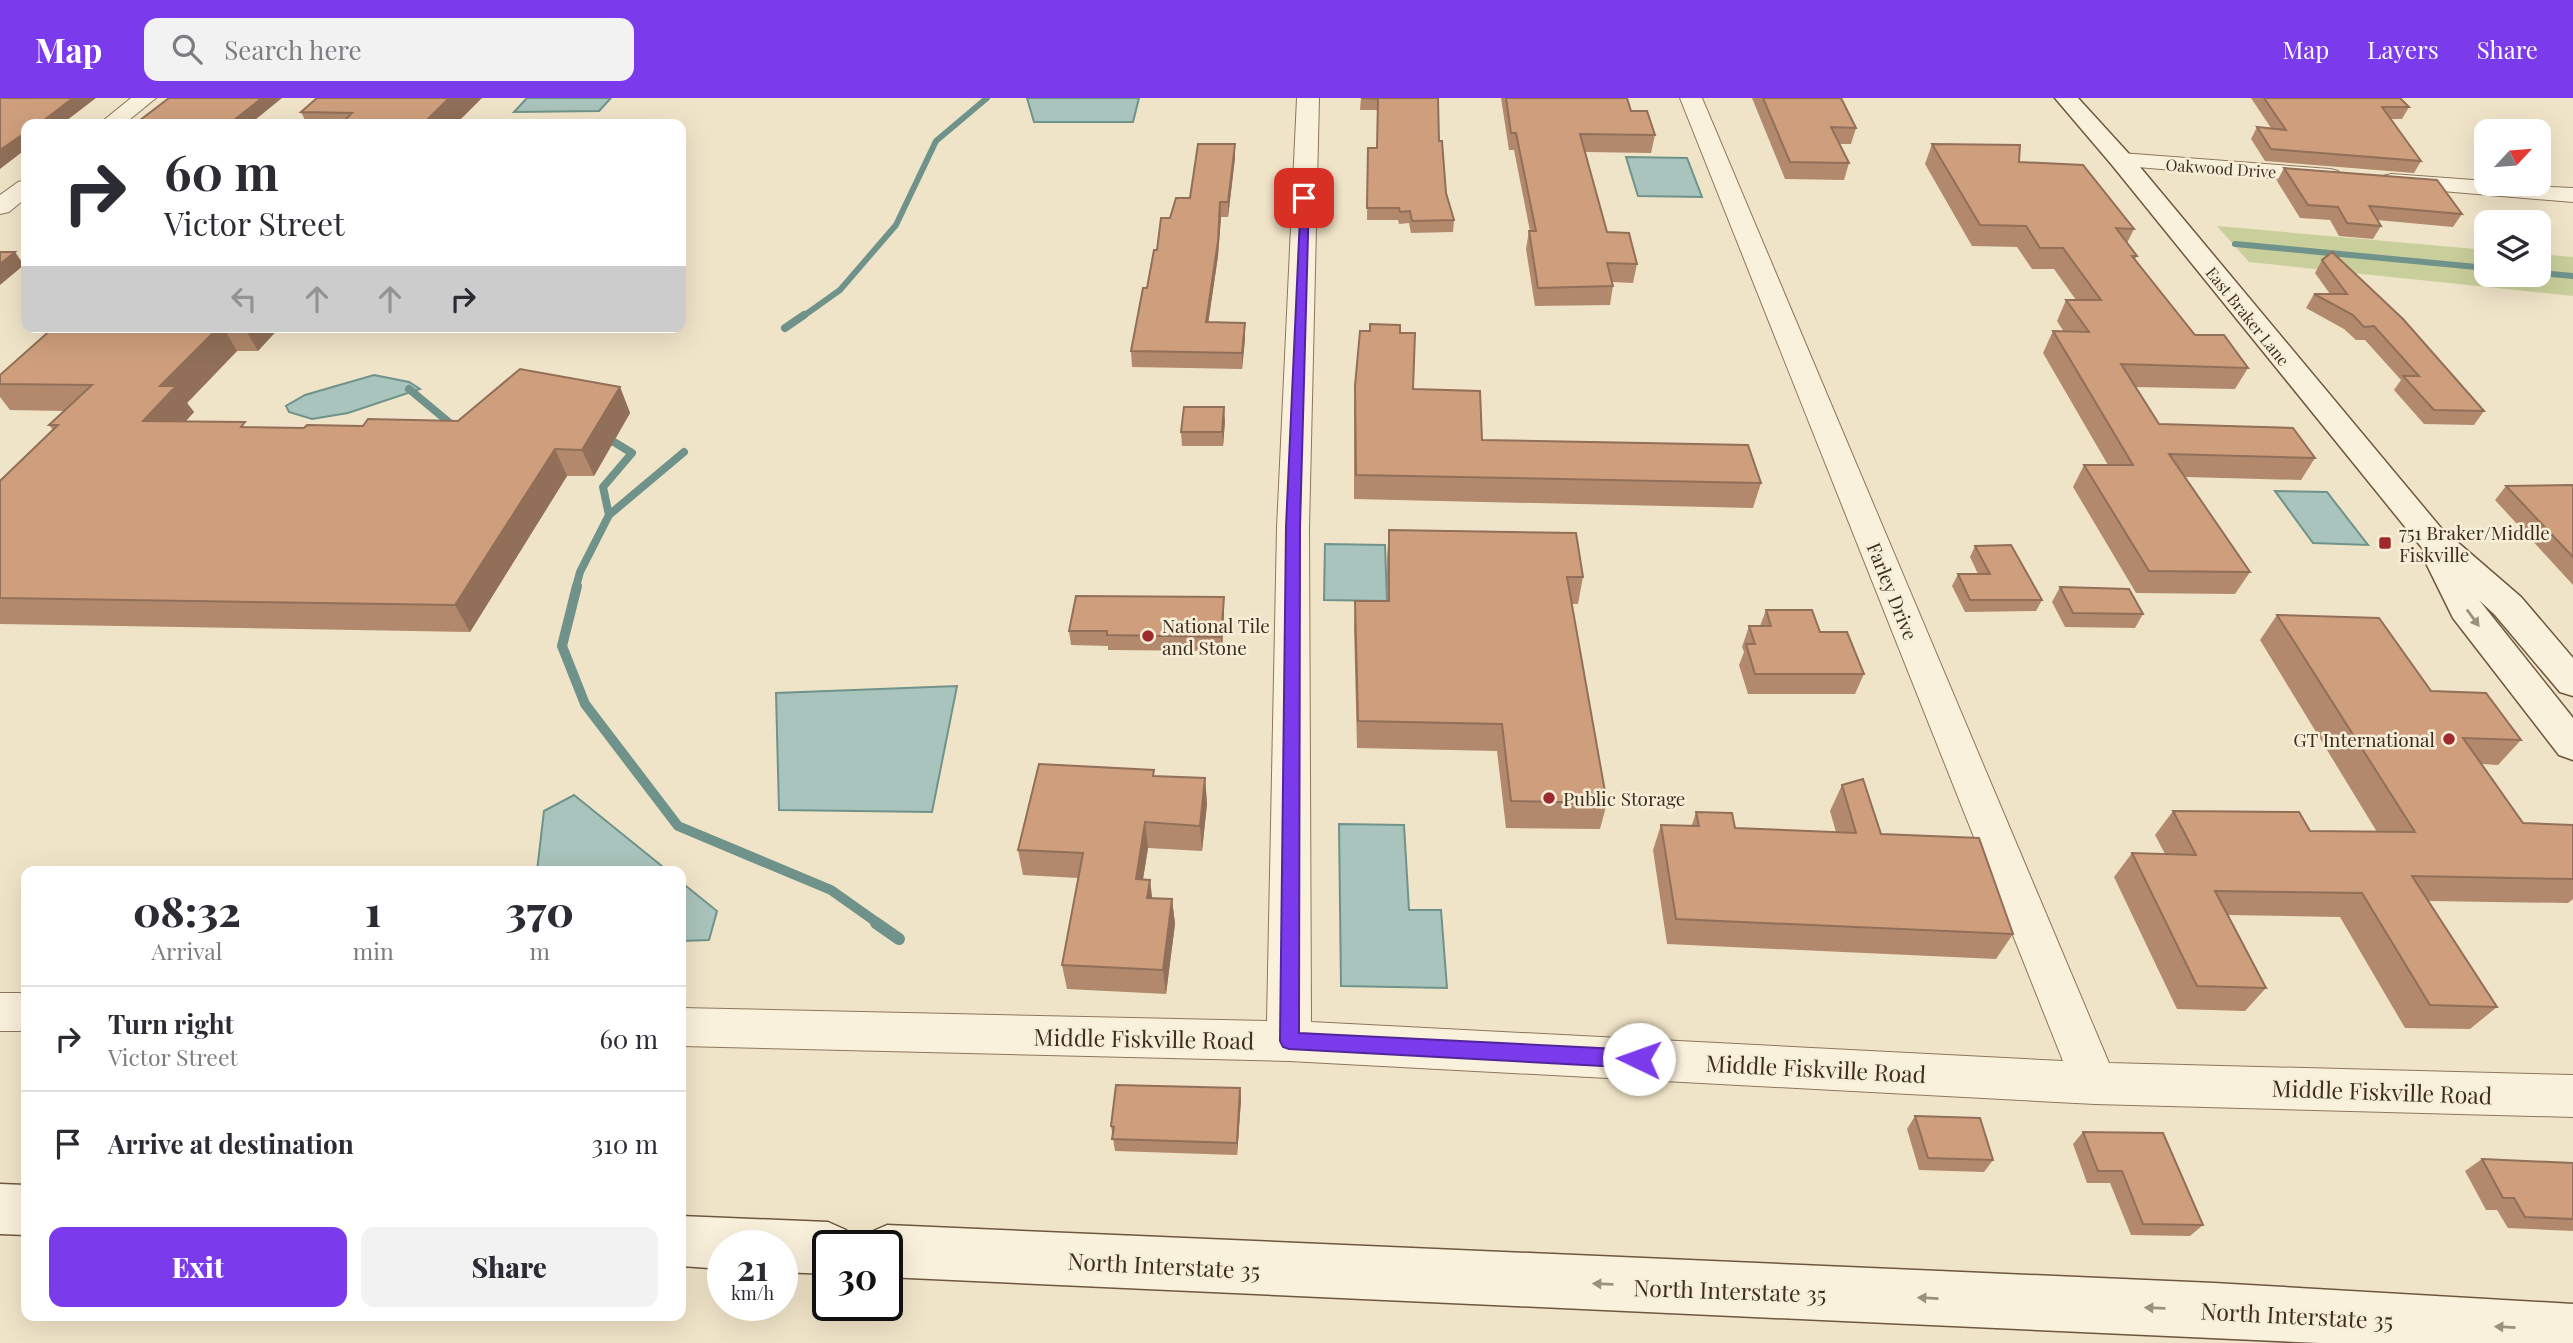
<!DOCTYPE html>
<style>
:root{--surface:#fff;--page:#f2f2f3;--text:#2b2b33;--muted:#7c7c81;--line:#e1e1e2;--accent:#7c3aed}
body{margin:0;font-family:"Playfair Display",serif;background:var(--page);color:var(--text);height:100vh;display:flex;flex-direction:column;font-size:26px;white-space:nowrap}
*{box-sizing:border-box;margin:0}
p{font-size:23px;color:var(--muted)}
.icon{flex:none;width:38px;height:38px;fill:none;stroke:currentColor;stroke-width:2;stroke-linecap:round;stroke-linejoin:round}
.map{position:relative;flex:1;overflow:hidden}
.drawer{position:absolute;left:21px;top:768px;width:665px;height:455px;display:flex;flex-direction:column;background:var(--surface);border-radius:14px;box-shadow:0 7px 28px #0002}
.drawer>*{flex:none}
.banner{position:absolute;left:21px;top:21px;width:665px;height:214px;border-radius:14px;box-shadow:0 7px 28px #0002;background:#fff;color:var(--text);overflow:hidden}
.needle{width:46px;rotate:64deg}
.controls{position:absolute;left:2474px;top:21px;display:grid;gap:14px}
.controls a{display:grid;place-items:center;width:77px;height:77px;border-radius:14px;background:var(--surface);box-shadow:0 7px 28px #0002;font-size:35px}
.speed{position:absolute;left:707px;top:1132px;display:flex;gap:14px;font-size:35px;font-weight:700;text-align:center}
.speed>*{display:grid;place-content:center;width:91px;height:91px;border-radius:50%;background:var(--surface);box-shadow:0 7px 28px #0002;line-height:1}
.speed small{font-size:18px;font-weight:400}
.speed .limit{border:4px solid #111;border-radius:10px;background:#fff;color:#111}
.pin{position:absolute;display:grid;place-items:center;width:60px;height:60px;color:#fff;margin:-30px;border-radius:14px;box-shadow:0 4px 10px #0006}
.me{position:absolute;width:77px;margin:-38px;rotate:273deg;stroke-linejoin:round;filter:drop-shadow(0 0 5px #0008)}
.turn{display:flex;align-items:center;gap:24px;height:147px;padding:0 28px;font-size:32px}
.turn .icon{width:91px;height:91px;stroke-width:2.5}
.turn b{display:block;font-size:49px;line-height:60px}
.lanes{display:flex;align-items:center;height:66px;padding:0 28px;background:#0003;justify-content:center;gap:35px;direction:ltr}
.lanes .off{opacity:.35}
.eta{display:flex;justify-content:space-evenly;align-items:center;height:119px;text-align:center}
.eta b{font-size:42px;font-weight:800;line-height:49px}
.button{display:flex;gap:14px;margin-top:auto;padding:14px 28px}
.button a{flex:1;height:80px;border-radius:14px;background:var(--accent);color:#fff;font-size:28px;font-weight:800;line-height:80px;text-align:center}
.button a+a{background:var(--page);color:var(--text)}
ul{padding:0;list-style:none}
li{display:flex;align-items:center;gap:21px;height:105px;padding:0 28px;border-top:2px solid var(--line)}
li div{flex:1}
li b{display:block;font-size:26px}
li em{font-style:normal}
header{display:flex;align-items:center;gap:42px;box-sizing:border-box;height:98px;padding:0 35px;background:var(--accent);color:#fff}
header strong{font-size:33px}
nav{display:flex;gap:38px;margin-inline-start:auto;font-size:24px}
.search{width:490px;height:63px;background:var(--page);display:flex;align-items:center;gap:18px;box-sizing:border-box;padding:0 24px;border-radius:14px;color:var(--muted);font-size:26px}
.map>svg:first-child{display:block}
</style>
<header>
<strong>Map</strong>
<div class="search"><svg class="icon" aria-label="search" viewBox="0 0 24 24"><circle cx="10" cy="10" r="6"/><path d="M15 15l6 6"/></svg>Search here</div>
<nav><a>Map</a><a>Layers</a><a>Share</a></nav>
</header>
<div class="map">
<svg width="2573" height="1245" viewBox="0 0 2573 1245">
<rect width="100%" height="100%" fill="#f0e4c8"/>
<path fill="#c9cf9b" d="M2217,128L2487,152V177H2539V156L2573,159V198L2249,164Z"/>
<path fill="#a9c4bc" stroke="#6f938a" stroke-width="2" d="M527,0H611L599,13L514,14Z
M1027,0H1139L1133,24H1034Z
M1626,59L1687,60L1702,99L1638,98Z
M374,277L409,284L420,291L348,315L312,321L289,314L286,308L305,297Z
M2275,393L2327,394L2368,447L2313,445Z
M1325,446L1385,447L1387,503L1324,502Z
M957,588L932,714L779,712L776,595Z
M574,697L668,773H537L544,713Z
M1339,726L1404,727L1409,812H1441L1447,890L1341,888Z
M681,784L717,813L709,842L681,843Z"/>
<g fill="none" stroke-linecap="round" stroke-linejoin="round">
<path stroke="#6f938a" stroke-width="6" d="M2235,146L2487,170
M2539,175L2573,178
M802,219L840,192L896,127L936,43L987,0"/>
<path stroke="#6f938a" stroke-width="8" d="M785,230L804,217
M409,291L457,331
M604,343L614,344L632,355L603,389L609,417
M576,489L580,474L609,417L684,354"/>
<path stroke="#6f938a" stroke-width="10" d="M577,488L562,548L585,606L678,728L831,792L879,826"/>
<path stroke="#6f938a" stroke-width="12" d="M876,825L899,841"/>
<g stroke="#8d765c" stroke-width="2">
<path id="street" d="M131,0H156L124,26H99Z
M1297,0H1319L1309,430L1311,924L2063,963L1680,0H1702L2109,965L2573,977V1019L2095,1006L1289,963L681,948V910L1267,923L1277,430Z
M2121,55L2330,71L2338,73L2342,78L2338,83L2330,85L2113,67L2109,62L2113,57Z
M2391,76L2487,83V86L2573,90V104L2383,88L2379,83L2383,78Z
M26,82V100L9,114L0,116V97L18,84Z
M0,895H26V933H0Z"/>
</g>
<g stroke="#6f573f" stroke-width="3">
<path id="secondary" d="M2055,0H2078L2130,57L2441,430L2521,499L2573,560V598L2560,594L2495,517L2479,502L2573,620V662L2559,657L2453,520L2421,455L2423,451L2112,67Z
M0,1086L26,1087V1137L0,1136Z
M681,1118L828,1124L846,1132L853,1148H828V1176L782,1174V1148H723V1171L681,1168Z
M887,1127L2214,1185L2573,1206V1245H2319L887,1179V1148H863L869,1135Z"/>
</g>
<use href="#street" fill="#faf1dc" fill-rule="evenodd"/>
<use href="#secondary" fill="#faf1dc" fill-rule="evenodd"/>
</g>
<path fill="#b2896c" d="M317,0L456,26H307L301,14Z
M1361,0H1438L1439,43L1446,95L1454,122L1453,134L1411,135L1409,125L1399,126L1398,122H1367L1368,50H1377L1378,12H1360Z
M1501,0H1627L1631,13L1655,37L1651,55L1585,54L1607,134L1637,166L1633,185L1612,184L1613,188L1610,207L1535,208L1526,151L1529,133H1530L1514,52H1509Z
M1752,0H1841L1856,30L1851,46H1840L1849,65L1844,82L1785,81Z
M2251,0H2400L2409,9L2402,21H2390L2421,63L2414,75L2265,63L2251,41L2257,29L2271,30Z
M1235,46V60L1228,119H1221L1218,158L1208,225H1245V241L1242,271L1132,269L1131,253L1157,152L1170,120L1190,100Z
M1932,46L2019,64L2134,131L2127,145L2137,158L2135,161L2195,237L2248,270L2235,291L2135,289L2159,326L2315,360L2301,382L2185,379L2250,474L2235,496L2136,495L2073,389L2084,367H2108L2043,255L2053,233L2064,234L2057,223L2066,202H2076L2054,171H2032L2017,149L1972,148L1925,66Z
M2284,70L2462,116L2453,129L2377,122L2381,128L2373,141L2339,138L2330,122L2300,120L2277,83Z
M2322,162L2484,313L2474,327L2424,326L2394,292L2401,282L2365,242H2356L2344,231L2306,210L2314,196H2330L2315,175Z
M54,229H280L258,253H237L187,305L194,314L186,323L249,329L304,330L458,323L620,289L630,315L594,378H567L470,534L0,526V383L53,332L49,327L65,313L10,312L0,299V277Z
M1400,235L1413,291L1482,342L1761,385L1753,410L1354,401V312L1355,288Z
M1225,323L1223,348H1182L1181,334Z
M2573,387V487L2495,402L2506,388Z
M1389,432L1583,479L1578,506H1572L1607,705L1600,731L1506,730L1497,653L1357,650L1354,530L1355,503H1387V459Z
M1975,448L2042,502L2036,513L1965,514L1952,488L1958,476H1978L1970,459Z
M2060,489L2143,516L2135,530L2065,529L2052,504Z
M1766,512L1820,534L1864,576L1855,596H1748L1739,567L1744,554L1742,549L1749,528H1760Z
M1224,513L1222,553L1108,552V548L1071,547L1069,533Z
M2277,517L2431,593L2521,642L2498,667L2482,666L2523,725L2573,727V801L2568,805L2428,803L2497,909L2470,931L2405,930L2340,819L2228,817L2266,890L2245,913L2177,911L2114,779L2132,755L2165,756L2155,737L2173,713L2310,733L2377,734L2260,542Z
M1154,672V678L1205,680L1207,706L1202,753L1148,750L1143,781L1152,800L1172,801L1175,826L1166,896L1067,891L1062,867L1078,780L1023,777L1018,752Z
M1842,687L1881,736L2013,836L1996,861L1667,846L1653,752L1661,727H1692L1696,714L1735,730L1836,734L1830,713Z
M1240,990L1241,1002L1237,1057L1115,1053L1111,1028Z
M1915,1018L1993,1062L1984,1074L1919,1072L1907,1031Z
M2083,1034L2203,1127L2190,1138L2131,1137L2110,1085H2087L2073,1046Z
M2482,1061L2573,1065V1133L2508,1130L2497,1112H2486L2465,1073Z"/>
<path fill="#916f58" d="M73,0H96L62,26H39Z
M262,0H282L250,26H229Z
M449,0H482L456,26H428L427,22Z
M22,37L26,43V51L0,71V52Z
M1235,46V60L1228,119V104Z
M1220,104L1221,119L1218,158L1206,240V224Z
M15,154L24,167L0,187V166Z
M1245,225V241L1242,271V255Z
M219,229H223L237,253L187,305L194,314L162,349L143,323L160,288Z
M244,229H280L258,253Z
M620,289L630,315L594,378L582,352Z
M1224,309L1225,323L1223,348L1222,334Z
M555,351L567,378L470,534L455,507Z
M1224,499V513L1222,553L1221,539Z
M1205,680L1207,706L1202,753L1200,728Z
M1145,724L1148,750L1139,806L1136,781Z
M1150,782L1153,806L1147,800Z
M1172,801L1175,826L1166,896L1163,872Z
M1240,990L1241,1002L1237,1057V1045Z"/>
<path fill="#cf9f7d" stroke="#916f58" stroke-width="2" d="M0,0H73L39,26H26V36L22,37L0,52Z
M169,0H262L229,26H135Z
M317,0H449L427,22H345L352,15L301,14Z
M1361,0H1438L1439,43H1442L1446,95L1454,122L1412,123L1410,113L1400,114L1399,110H1367L1368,50H1377L1378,1Z
M1506,0H1627L1631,13H1647L1655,37L1580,36L1607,134L1629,135L1637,166L1607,165L1613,188L1538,190L1529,133H1536L1516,35H1511Z
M1763,0H1841L1856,30L1831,29L1849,65L1790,64Z
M2264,0H2400L2409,9H2382L2421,63L2271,51L2257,29L2286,32Z
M1198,46H1235L1228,104H1220L1218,143L1206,224L1245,225L1242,255L1131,253L1143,190H1147L1154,152H1157L1161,120H1170L1176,100H1190Z
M1932,46L2020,47L2019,64L2083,67L2134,131L2116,130L2137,158H2132L2195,237H2224L2248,270L2121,266L2159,326L2293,330L2315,360L2169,356L2250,474L2149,473L2084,367H2133L2053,233L2089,234L2066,202H2101L2063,150H2040L2026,128L1980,127Z
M2284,70L2437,82L2462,116L2369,108L2381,128L2347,125L2338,109L2308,107Z
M0,154H15L0,166Z
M2332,154L2403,221L2484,313L2434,312L2403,278H2419L2374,228L2364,229L2353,217L2314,196H2347L2322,162Z
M1370,226L1400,227V235H1415L1413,291L1480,293L1482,342L1748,347L1761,385L1356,377L1355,288L1360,233H1370Z
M54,229H219L160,288H176L143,323L245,324L241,329L304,330L307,327L363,328L368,321L458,323L520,271L620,289L582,352L555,351L455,507L0,500V383L58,327H49L92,287L0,286V277Z
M1184,309H1224L1222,334H1181Z
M2573,387V459L2506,388Z
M1389,432L1576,435L1583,479H1567L1607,705L1511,703L1502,626L1358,623L1355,503H1389Z
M2011,447L2042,502H1970L1958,476H1990L1975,448Z
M2060,489L2129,491L2143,516L2073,515Z
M1076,498L1224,499L1221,539L1107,537V533H1069Z
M1766,512H1812L1820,534H1847L1864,576H1755L1746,546H1755L1749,528H1771Z
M2277,517L2379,520L2431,593L2486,595L2521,642L2463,640L2523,725L2573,727V781L2412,778L2497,909L2430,907L2362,795L2215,793L2266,890L2197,888L2132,755L2196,757L2173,713L2299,714L2310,733L2415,734Z
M1039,666L1154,672L1153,678L1205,680L1200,728L1145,724L1136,781L1150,782L1147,800L1172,801L1163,872L1062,867L1083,755L1018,752Z
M1863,681L1881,736L1979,740L2013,836L1676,821L1661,727L1699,728L1696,714L1732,715L1735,730L1856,735L1842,687Z
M1116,987L1240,990L1237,1045L1112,1041L1114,1029L1111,1028Z
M1915,1018L1980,1020L1993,1062L1928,1060Z
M2083,1034L2163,1035L2203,1127L2143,1126L2122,1073H2098Z
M2482,1061L2573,1065V1121L2525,1119L2514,1100H2503Z"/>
<defs><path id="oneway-solid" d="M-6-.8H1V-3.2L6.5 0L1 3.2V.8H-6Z" transform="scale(1.75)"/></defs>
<g fill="#9c907e">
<use href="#oneway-solid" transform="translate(2473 520) rotate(54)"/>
<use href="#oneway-solid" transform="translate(1603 1186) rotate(-178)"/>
<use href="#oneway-solid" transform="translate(1928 1200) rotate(-177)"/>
<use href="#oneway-solid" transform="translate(2155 1210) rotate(-178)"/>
<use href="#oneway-solid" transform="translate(2505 1229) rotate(-177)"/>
</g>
<path fill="#7c3aed" stroke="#51269a" stroke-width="2" d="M1301,97L1309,100L1300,429L1299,935L1639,952L1646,955L1649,961L1646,967L1639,970L1289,951L1283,949L1280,943L1286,429Z"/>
<g fill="#9e2a2b" stroke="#f7eed8" stroke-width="2.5">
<rect x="2378" y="438" width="14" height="14" rx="3.5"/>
<circle cx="1148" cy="538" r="7"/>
<circle cx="2449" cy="641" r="7"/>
<circle cx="1549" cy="700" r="7"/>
</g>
<g text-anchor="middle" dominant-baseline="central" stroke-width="5" stroke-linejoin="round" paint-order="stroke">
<g font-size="16" fill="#3d2e20" stroke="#f7eed8">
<text transform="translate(2221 70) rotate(4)">Oakwood Drive</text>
<text transform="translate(2248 218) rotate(51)">East Braker Lane</text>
</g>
<g font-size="19" fill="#3d2e20" stroke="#f7eed8" text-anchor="start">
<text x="2399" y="434">751 Braker/Middle<tspan x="2399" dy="22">Fiskville</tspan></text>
<text x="1162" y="527">National Tile<tspan x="1162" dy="22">and Stone</tspan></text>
<text x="2435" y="641" text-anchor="end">GT International</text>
<text x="1563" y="700">Public Storage</text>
</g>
<g font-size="19" fill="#3d2e20" stroke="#f7eed8">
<text transform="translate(1893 493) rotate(68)">Farley Drive</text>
</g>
<g font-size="23" fill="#3d2e20" stroke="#f7eed8">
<text transform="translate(1144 940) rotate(1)">Middle Fiskville Road</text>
<text transform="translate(1816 970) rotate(3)">Middle Fiskville Road</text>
<text transform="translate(2382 993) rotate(2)">Middle Fiskville Road</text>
<text transform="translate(1164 1167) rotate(3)">North Interstate 35</text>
<text transform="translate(1730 1192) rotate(2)">North Interstate 35</text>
<text transform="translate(2297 1217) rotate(3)">North Interstate 35</text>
</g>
</g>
</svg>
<div class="controls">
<a><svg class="needle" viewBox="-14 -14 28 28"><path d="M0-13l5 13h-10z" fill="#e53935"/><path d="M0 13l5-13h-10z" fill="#7c7c81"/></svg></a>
<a><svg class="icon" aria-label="layers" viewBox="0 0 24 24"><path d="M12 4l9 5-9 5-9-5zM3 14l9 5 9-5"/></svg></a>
</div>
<div class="speed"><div>21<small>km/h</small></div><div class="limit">30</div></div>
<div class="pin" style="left:1304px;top:100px;background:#d93025"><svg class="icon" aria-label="arrive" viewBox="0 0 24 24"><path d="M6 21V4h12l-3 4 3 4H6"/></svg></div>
<svg class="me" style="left:1639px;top:961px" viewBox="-20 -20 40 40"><circle r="19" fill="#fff"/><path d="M0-13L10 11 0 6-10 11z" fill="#7c3aed"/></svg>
<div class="banner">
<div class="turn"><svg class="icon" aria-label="right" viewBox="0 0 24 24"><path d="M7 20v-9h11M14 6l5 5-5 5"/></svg><div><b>60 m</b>Victor Street</div></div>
<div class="lanes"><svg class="icon off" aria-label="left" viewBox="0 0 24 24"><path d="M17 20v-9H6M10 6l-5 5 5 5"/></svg><svg class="icon off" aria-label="ahead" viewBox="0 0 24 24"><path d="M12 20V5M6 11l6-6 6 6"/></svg><svg class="icon off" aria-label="ahead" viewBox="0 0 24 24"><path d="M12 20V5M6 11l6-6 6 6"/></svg><svg class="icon" aria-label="right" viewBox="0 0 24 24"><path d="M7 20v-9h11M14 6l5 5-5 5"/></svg></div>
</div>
<section class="drawer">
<div class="eta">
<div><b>08:32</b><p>Arrival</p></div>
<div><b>1</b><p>min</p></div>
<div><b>370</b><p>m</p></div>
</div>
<ul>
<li><svg class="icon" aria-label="right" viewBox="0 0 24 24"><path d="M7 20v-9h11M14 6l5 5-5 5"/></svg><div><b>Turn right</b><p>Victor Street</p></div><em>60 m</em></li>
<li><svg class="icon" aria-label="arrive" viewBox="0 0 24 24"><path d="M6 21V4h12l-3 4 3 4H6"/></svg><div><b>Arrive at destination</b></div><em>310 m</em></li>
</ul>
<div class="button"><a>Exit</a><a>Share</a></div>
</section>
</div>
